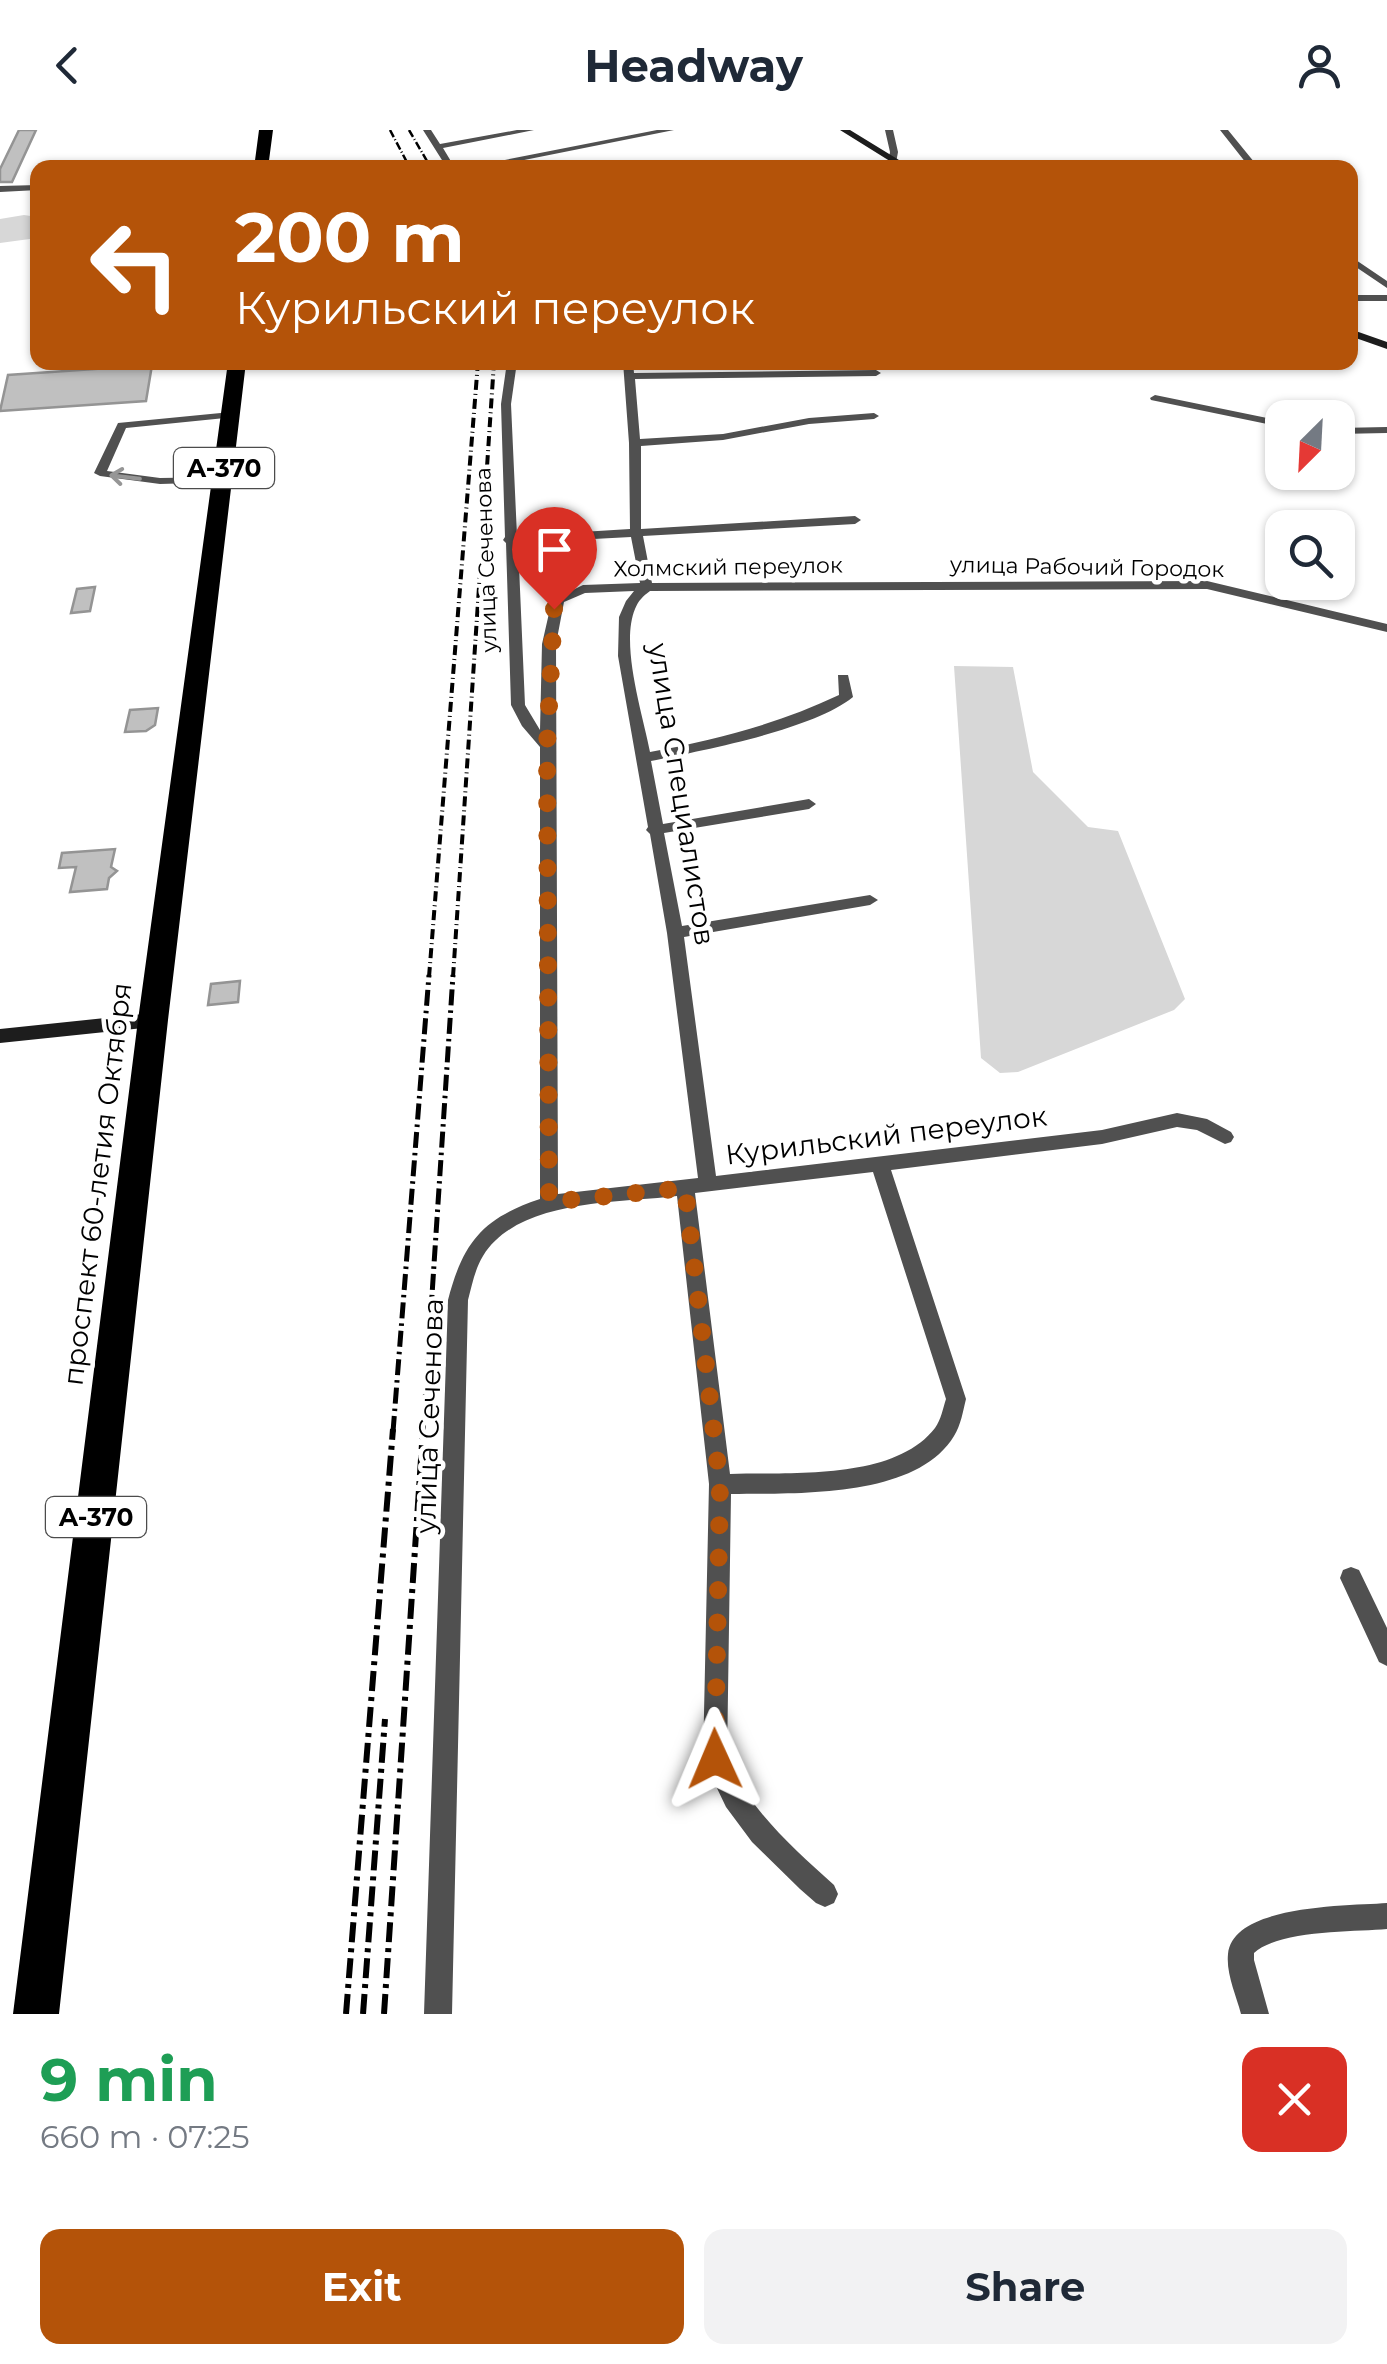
<!DOCTYPE html>
<meta charset="utf-8">
<style>
:root{--surface:#fff;--page:#f2f2f3;--text:#1f2937;--muted:#747a83;--accent:#b45309}
body{margin:0;font-family:Montserrat,sans-serif;background:var(--page);color:var(--text);height:100vh;display:flex;flex-direction:column;font-size:38px;white-space:nowrap}
*{box-sizing:border-box;margin:0}
p{font-size:32px;color:var(--muted)}
.icon{flex:none;width:55px;height:55px;fill:none;stroke:currentColor;stroke-width:2;stroke-linecap:round;stroke-linejoin:round}
.map{position:relative;height:1884px;overflow:hidden}
.panel{display:flex;flex-direction:column;background:var(--surface);flex:1}
.panel>*{flex:none}
.hud{position:absolute;left:30px;top:30px;width:1328px;height:210px;border-radius:20px;box-shadow:0 2px 8px #0004;background:#b45309;color:#fff;overflow:hidden}
.needle{width:65px;rotate:204deg}
.controls{position:absolute;left:1265px;top:270px;display:grid;gap:20px}
.controls a{display:grid;place-items:center;width:90px;height:90px;border-radius:20px;background:var(--surface);box-shadow:0 2px 8px #0004;font-size:50px}
.pin{position:absolute;display:grid;place-items:center;width:85px;height:85px;color:#fff;margin:-102px -42px;border-radius:50% 50% 50% 0;rotate:-45deg;box-shadow:0 0 10px #0007}
.pin .icon{rotate:45deg}
.me{position:absolute;width:110px;margin:-55px;rotate:359deg;stroke-linejoin:round;filter:drop-shadow(0 0 8px #0008)}
.turn{display:flex;align-items:center;gap:35px;height:210px;padding:0 40px;font-size:45px}
.turn .icon{width:130px;height:130px;stroke-width:2.5}
.turn b{display:block;font-size:70px;line-height:85px}
.round{display:grid;place-items:center;flex:none;width:105px;height:105px;border-radius:20px;background:var(--page)}
.summary{display:flex;align-items:center;justify-content:space-between;height:170px;padding:0 40px}
h1{font-size:60px;font-weight:700;line-height:75px;color:#1e9e55}
.cta{display:flex;gap:20px;margin-top:auto;padding:20px 40px}
.cta a{flex:1;height:115px;border-radius:20px;background:var(--accent);color:#fff;font-size:40px;font-weight:700;line-height:115px;text-align:center}
.cta a+a{background:var(--page);color:var(--text)}
header{display:flex;justify-content:space-between;align-items:center;height:130px;padding:0 40px;background:var(--surface);font-size:45px;font-weight:700}
.map>svg:first-child{display:block}
</style>
<header><svg class="icon" aria-label="back" viewBox="0 0 24 24"><path d="M15 5l-7 7 7 7"/></svg>Headway<svg class="icon" aria-label="person" viewBox="0 0 24 24"><circle cx="12" cy="8" r="4"/><path d="M4 21q1-7 8-7t8 7"/></svg></header>
<div class="map">
<svg width="1387" height="1884" viewBox="0 0 1387 1884">
<rect width="100%" height="100%" fill="#fff"/>
<path fill="#d7d7d7" d="M24,85L37,87V108L0,113V89Z
M954,536L1013,537L1033,642L1088,697L1118,701L1185,869L1174,880L1018,942L1000,943L981,928Z"/>
<path fill="#c0c0c0" stroke="#949494" stroke-width="2.5" d="M19,0H36L12,52H0V39Z
M152,235L146,271L0,281L8,245Z
M95,457L90,481L71,483L77,459Z
M158,578L155,595L146,601L125,602L130,580Z
M115,719L111,737L117,741L109,748L107,759L70,762L76,737L59,738L62,723Z
M240,851L238,872L208,875L211,854Z"/>
<g fill="none" stroke-linecap="round" stroke-linejoin="round">
<path fill="#505050" fill-rule="evenodd" d="M423,0H431L440,14L517,0H534L443,18L455,38H447Z
M657,0H674L484,38H464Z
M885,0H893L898,22L895,38H887L890,22Z
M1220,0H1228L1259,38H1250Z
M38,55V60L0,62V56Z
M1350,126L1387,151V158L1350,133Z
M1350,165H1387V171H1350Z
M507,232H517L511,274L517,406L630,399L629,313L623,232H633L634,243L876,240L881,243L876,246L635,249L640,309L723,304L809,288L874,283L879,286L874,289L809,294L723,310L641,316V399L855,386L861,390L855,394L643,406L652,453L1207,451L1387,494V502L1207,459L650,461C643,466 638,471 635,479C620,515 643,585 650,622C715,610 778,594 839,565L838,545H848L853,567C812,600 704,620 651,631L663,694L809,669L816,674L809,679L664,703L682,796L870,765L878,770L870,775L684,807L716,1046L1102,1000L1177,983L1207,989L1231,1002L1234,1007L1231,1012L1225,1014L1197,1000L1177,997L1102,1014L891,1040L966,1269C963,1281 961,1295 954,1306C916,1369 795,1363 731,1364L727,1629C750,1680 793,1718 834,1755L838,1764L834,1773L825,1777L816,1773L800,1759L752,1712L726,1677L703,1629L709,1354L677,1066C617,1073 518,1069 483,1126C475,1139 472,1155 468,1170L452,1884H424L448,1170C463,1112 483,1088 540,1069V617L522,596L511,575L506,413L503,410L505,407L501,274ZM631,407L640,453L583,455L552,470L542,514L540,600L525,575L518,413ZM634,461L626,471L619,487L618,526L648,697L646,700L650,704L667,803L698,1048L558,1064L556,514L564,472L585,463ZM873,1042L946,1269C943,1278 941,1290 935,1298C894,1351 790,1342 730,1344L695,1063Z
M1155,265L1282,291V297L1151,270L1150,268Z
M231,282L235,283V287L126,298L107,341L160,348L223,347L229,350L227,352L160,354L100,346L94,343L118,293Z
M1387,297V303L1338,304V298Z
M1351,1437L1359,1440L1387,1498V1536L1379,1532L1340,1448L1343,1440Z
M1387,1773V1799C1354,1802 1278,1800 1254,1823V1830L1269,1884H1241C1236,1865 1226,1844 1228,1824C1233,1774 1349,1776 1387,1773Z"/>
<path fill="#1d1d1d" fill-rule="evenodd" d="M840,0H850L912,38H901Z
M1350,199L1387,212V219L1350,206Z
M153,883L163,890L153,897L0,913V899Z"/>
<path fill="#000" fill-rule="evenodd" d="M259,0H273L268,38H254Z
M228,232H246L168,890L59,1884H13L138,890Z"/>
<path stroke="#000" stroke-width="2.5" stroke-dasharray="8 2.5 1 2.5" stroke-linecap="butt" d="M390,0L410,38
M409,0L431,38"/>
<path stroke="#000" stroke-width="4" stroke-dasharray="10 4 1 4" stroke-linecap="butt" d="M429,847L478,232
M453,847L494,232"/>
<path stroke="#000" stroke-width="5" stroke-dasharray="16 5 2.5 5" stroke-linecap="butt" d="M393,1302L429,845
M423,1302L453,845"/>
<path stroke="#000" stroke-width="6" stroke-dasharray="20 6 4 6" stroke-linecap="butt" d="M346,1884L393,1299
M363,1884L385,1589
M384,1884L423,1299"/>
</g>
<defs><path id="oneway-shaft" d="M-6 0H5M1.5-3L5.5 0L1.5 3" fill="none" stroke-width="1.6" stroke-linecap="round" stroke-linejoin="round" transform="scale(2.5)"/></defs>
<use stroke="#969696" href="#oneway-shaft" transform="translate(125 347) rotate(-173)"/>
<g fill="none" stroke-linecap="round" stroke-linejoin="round">
<path stroke="#b45309" stroke-width="18" stroke-dasharray="0 32.4" d="M554,479L547,616L549,1072L685,1058L720,1354L715,1629"/>
</g>
<g text-anchor="middle" dominant-baseline="central" stroke-width="9" stroke-linejoin="round" paint-order="stroke">
<g font-size="22" fill="#000" stroke="#fff">
<text transform="translate(486 430) rotate(-92)">улица Сеченова</text>
<text transform="translate(728 437) rotate(-1)">Холмский переулок</text>
<text transform="translate(1087 437) rotate(1)">улица Рабочий Городок</text>
</g>
<g fill="#fff" stroke="#4c4c4c" stroke-width="2.5">
<rect x="174" y="318" width="100" height="40" rx="8"/>
<rect x="46" y="1367" width="100" height="40" rx="8"/>
</g>
<g font-size="25" font-weight="bold" fill="#000">
<text x="224" y="338">А-370</text>
<text x="96" y="1387">А-370</text>
</g>
<g font-size="28" fill="#000" stroke="#fff">
<text transform="translate(682 664) rotate(81)">улица Специалистов</text>
<text transform="translate(886 1005) rotate(-7)">Курильский переулок</text>
<text transform="translate(97 1054) rotate(-83)">проспект 60-летия Октября</text>
<text transform="translate(429 1286) rotate(-88)">улица Сеченова</text>
</g>
</g>
</svg>
<div class="controls">
<a><svg class="needle" viewBox="-14 -14 28 28"><path d="M0-13l5 13h-10z" fill="#e53935"/><path d="M0 13l5-13h-10z" fill="#747a83"/></svg></a>
<a><svg class="icon" aria-label="search" viewBox="0 0 24 24"><circle cx="10" cy="10" r="6"/><path d="M15 15l6 6"/></svg></a>
</div>
<div class="pin" style="left:554px;top:479px;background:#d93025"><svg class="icon" aria-label="arrive" viewBox="0 0 24 24"><path d="M6 21V4h12l-3 4 3 4H6"/></svg></div>
<svg class="me" style="left:715px;top:1629px" viewBox="-20 -20 40 40"><path d="M0-17L14 15 0 8-14 15z" fill="#b45309" stroke="#fff" stroke-width="4"/></svg>
<div class="hud">
<div class="turn"><svg class="icon" aria-label="left" viewBox="0 0 24 24"><path d="M17 20v-9H6M10 6l-5 5 5 5"/></svg><div><b>200 m</b>Курильский переулок</div></div>
</div>
</div>
<section class="panel">
<div class="summary"><div><h1>9 min</h1><p>660 m · 07:25</p></div><a class="round" style="background:#d93025;color:#fff"><svg class="icon" aria-label="close" viewBox="0 0 24 24"><path d="M6 6l12 12M18 6L6 18"/></svg></a></div>
<div class="cta"><a>Exit</a><a>Share</a></div>
</section>
